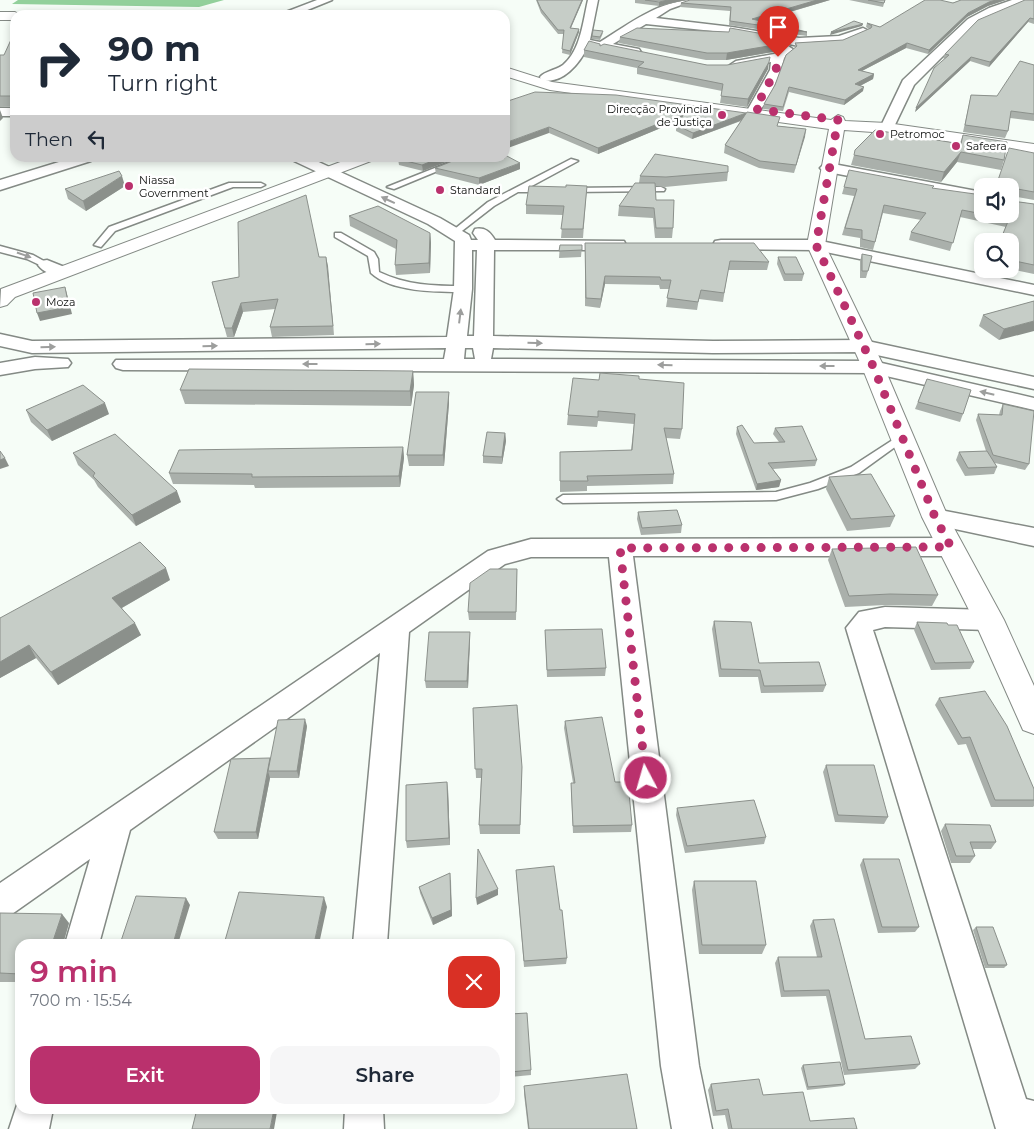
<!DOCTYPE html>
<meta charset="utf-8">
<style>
:root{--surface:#fff;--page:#f6f6f7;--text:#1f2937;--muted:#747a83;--accent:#ba316d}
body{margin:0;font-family:Montserrat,sans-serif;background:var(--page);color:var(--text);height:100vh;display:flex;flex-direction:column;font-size:19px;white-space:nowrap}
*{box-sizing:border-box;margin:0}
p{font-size:16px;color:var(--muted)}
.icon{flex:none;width:28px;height:28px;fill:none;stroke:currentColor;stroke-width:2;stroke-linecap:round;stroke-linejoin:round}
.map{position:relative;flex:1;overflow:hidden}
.side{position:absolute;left:15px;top:939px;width:500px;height:175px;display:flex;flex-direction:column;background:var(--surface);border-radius:15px;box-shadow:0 2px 8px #0003}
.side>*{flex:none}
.banner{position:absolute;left:10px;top:10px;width:500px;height:152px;border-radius:15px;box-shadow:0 2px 8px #0003;background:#fff;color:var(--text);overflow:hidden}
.tools{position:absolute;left:974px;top:178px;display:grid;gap:10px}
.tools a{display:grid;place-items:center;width:45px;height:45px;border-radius:10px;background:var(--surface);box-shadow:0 2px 8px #0003;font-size:25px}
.pin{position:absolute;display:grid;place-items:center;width:42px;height:42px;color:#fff;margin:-51px -21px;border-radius:50% 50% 50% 0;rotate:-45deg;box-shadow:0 0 5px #0007}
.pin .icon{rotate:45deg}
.me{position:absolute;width:55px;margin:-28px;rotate:354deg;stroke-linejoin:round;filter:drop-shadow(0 0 4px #0008)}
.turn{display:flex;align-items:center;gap:18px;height:105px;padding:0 15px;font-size:22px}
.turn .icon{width:65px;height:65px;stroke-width:2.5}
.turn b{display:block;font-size:35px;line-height:42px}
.then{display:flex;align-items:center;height:48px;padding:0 15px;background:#0003;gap:10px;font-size:19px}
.round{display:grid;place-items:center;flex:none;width:52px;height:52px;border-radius:15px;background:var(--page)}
.head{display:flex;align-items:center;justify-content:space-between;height:85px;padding:0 15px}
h1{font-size:30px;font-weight:600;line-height:38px;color:var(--accent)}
.primary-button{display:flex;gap:10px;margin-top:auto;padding:10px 15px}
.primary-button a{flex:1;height:58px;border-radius:15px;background:var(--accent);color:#fff;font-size:20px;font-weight:600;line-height:58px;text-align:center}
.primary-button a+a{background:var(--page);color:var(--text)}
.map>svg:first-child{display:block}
</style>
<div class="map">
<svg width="1034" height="1129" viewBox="0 0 1034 1129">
<rect width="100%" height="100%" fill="#f6fdf7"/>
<path fill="#92d09b" d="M18,0H224L199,7L12,4Z"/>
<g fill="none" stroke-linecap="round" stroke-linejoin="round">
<g stroke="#848a85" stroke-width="3">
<path id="lane" d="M460,158H469L394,189L387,187Z
M571,159L578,161L528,188H544L548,190L547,192H518L494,206L458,234L451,232L488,202Z
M229,183H261L265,185L261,187H233L115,231L101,247L94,245L109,227Z
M661,187L665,189L664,191L569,192L565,190L569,188Z
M335,233H341L374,252L378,259L379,272C406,285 434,286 463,286L468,289L463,292C436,292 391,292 371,273L368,256L335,237Z
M0,246L33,255L51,265L44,267L27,259L0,252Z
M902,434L907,437L906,439L859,473L818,489L776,500L563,503L557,499L563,495L776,492L810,483L851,467Z"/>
</g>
<g stroke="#848a85" stroke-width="3">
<path id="street" d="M317,0H332L295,15H278Z
M588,0H598L590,40L600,42C631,23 659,0 695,0L670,9L656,18L732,27L799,38L839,36L863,28L869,31L841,43L799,46L732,33L646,24L613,44L639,49L641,52L639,55L588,46C580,63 563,85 541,80L540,77C545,71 556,70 563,65C581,50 583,21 588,0Z
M1012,0H1028L976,23L914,85L892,131H882L880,128L903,80L968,19L989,8Z
M788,46L794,50L784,58C782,70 766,110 755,113L750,112L748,109L770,70L771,62L736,69L730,65L736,61L774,54Z
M0,108H15V116H0Z
M72,158H93L91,161L0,190V180Z
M292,158H310L440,218L469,235L471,240H478L473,233L475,229C485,227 490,232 495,240L624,241L626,245L624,249L618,250H494L493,336L713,341L863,340L1034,377V389L863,352L713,353L493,348L491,359L873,361L1034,398V410L873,373L123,370L116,368L113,364L116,360L444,359L446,348L32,353L0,346V334L32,341L447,337L454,289L455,241L428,224L294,161ZM472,250H477L474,336H467L472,289ZM465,348H473L475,359H464Z
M828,163L982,192V202L823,171L820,168L823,165Z
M721,240H816L1034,285V295L816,250L715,249L713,245L715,241Z
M47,260L67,268L70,272L67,276C57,278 44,273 38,265L41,261Z
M35,357L68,359L71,363L68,367L35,369L0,375V363Z
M935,509L1034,528V546L927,523L923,517L927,511Z
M951,538L960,541L963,547L960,553L951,556H633L699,1066L712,1129H672L661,1066L609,557H531L505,564L409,632L387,944H353L380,653L130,830L99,944H65L90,859L12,914L0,919V883L488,551L531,539Z
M885,607L989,610L998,613L1002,620L998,627L989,630L885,627L873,630L1026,1099L1034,1101V1129H996L846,628L859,612Z
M20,1096V1109H53L49,1129H9Z
M345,1109H383L384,1129H344Z"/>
</g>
<g stroke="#848a85" stroke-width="2">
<path id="secondary" d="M0,12H15L20,15H15V20H0Z
M505,67L552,82L831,120L838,115L843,117L845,121L887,123L1034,144V154L887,133L844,130L825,245L884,367L948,517L1004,620L1034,686V734L1023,730L974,620L922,517L862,367L807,245L829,129L550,90L505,76Z
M351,158H373L371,161L15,297L7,305L0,307L1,289Z"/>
</g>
<use href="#lane" fill="#fff" fill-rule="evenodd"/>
<use href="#street" fill="#fff" fill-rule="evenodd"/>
<use href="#secondary" fill="#fff" fill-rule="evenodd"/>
</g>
<path fill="#aab0ab" d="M536,0H583L571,28L579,29V32L570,55L562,53L564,34H558L541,13Z
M635,0H686L659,6L635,3Z
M830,0L760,21L807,32V36L729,25L730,11L680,7L681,3Z
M849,0H885L883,7Z
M961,0H1006L988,6L967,17L928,54L906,48L862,71L874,74L873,79L860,86L863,91L844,105L789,92L783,111L763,109L764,104L775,85L795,48V43L843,40L869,29L866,27L867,23L880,27Z
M1034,0V24L1028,22L989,67L970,61L915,112L945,59L943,58L945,54Z
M603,33L600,40L592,39V36Z
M620,37L786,38L785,45L773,52L726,60H706L619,43Z
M600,46L707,65L768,69L747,107L720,103L722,91L637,74V68L584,57V50Z
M0,55H4L14,106L0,107Z
M1034,65V121L1010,118L1008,131L1005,138L963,132L971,95L997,96Z
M535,92L778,126L806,129L794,173L759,168L724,153L725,145L741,121L692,139L676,131V125L680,120L598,154L549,133Z
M963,135L1004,160L1001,170L957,162L941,182L851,165L854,155L960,143Z
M1034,153V200L1012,196V201L1034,204V274L1010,269V241L1006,227L960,217L950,251L909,240L911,232L921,220L883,213L873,250L860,247V238L842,235L854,196L842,194L844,187L933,188L982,214L1010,186Z
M401,158H456L423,171L399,165L398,159Z
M435,168L520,169L479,185L436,174Z
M728,172L727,181L665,187L656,186V200L673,228L672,238H655L653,218L618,216L619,206L639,183L640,176Z
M125,186L86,211L68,199L65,189Z
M587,186L583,238H561L563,215L526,214V205L566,187Z
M349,216L430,233L431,243L430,273L396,275L395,265L396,249L350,226Z
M585,243L769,262L767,270H728L723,302L699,299L697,310L666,307L669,289H660L659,285L605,284L600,308L585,306Z
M560,245H582L581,257L559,258Z
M862,254L872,256L866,278H860V261Z
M319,257H326L334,335L272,337L270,327L275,309L243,312L234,337H227L212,282L239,277Z
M778,257L804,274L802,281H784L777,264Z
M1034,301L999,340L979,326L983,315Z
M413,371L414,385L411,406L185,404L180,390Z
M639,379L682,429L680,439L666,438L674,474L673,484L587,486V491L560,492V452L631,450L634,424L598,421L597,427L567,425L568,415L599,380Z
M927,379L963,414L960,422L915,409Z
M449,392V403L444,466H409L407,455Z
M1003,404L1029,464L1025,470L995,463L997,467L994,474L965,476L956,460L959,452L986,451L976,420L978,414L999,415L1000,411Z
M26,410L109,414L52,441L31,422Z
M737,427L754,443L779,442L773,434L775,428L817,460L815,466L773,469L781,480L779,487L756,490L736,434Z
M505,433L506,441L502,464L483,463V456Z
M403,447L404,458L400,487L255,488L254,485L173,484L169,473Z
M73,453L181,502L136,526L98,487L94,480L78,465Z
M829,477L895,516L890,527L847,531L826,489Z
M638,512L682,525L681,533L641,535L637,519Z
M832,549L938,595L932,606L885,605L845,607L828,560Z
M517,569L516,620H469L468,612Z
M170,580L122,608L141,635L58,685L36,658L0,678V618Z
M714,621L759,663L826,685L823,692L761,693L758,677H719L712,629Z
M917,622L948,625L974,662L970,669L931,670L914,630Z
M545,630L606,668L605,676L547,677Z
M470,639L468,688H426L425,681Z
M939,698L1034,789V806L1033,807H991L966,744L958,745L935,705Z
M473,708L522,767L520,834H480L479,825L481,778H476Z
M565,721L615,782L632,825L631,832L573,833L571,790V783H573L564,728Z
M307,726L299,778H270L258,839H218L214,832L270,758Z
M826,765L888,817L884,824L835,822L823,772Z
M448,789L450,845L407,848L406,841Z
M677,808L766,837L764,844L685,853L676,815Z
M945,824L996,842L991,849H972L975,856L970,863H951L941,831Z
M863,859L919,927L915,932L878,933L860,865Z
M516,870L560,910L567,958L566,964L524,967Z
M451,880L452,916L433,925L420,893L419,887Z
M694,881L766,945L762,954H699L692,890Z
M0,913L69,923L63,944H20V982H0Z
M813,920L865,1039L920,1064L915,1069L844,1075L826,996L781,997L775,963L778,957H817L810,926Z
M976,927L1007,965L1004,968H985L973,930Z
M510,1014L531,1070V1075L510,1077Z
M803,1065L845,1084L843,1086L807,1090L801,1068Z
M711,1084L763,1095L810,1121L857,1129H728L725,1115L713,1116L708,1090Z
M524,1086L637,1129H528L524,1094Z"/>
<path fill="#8b908b" d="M582,0H583L569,32L570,28Z
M668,0H686L659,6V2Z
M817,0H830L752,23V19Z
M996,0H1006L988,6L967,17L928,54L929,50L968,13L989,2Z
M1030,18L1028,22L989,67L990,62Z
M863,24L862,26L830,35L831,32Z
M579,29V32L570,55V51Z
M786,38L785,45L773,52L726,60L727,53Z
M907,43L906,48L856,74L858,70Z
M971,57L970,61L915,112L916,108Z
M769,62L768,69L747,107L748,99Z
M874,74L873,79L854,89L855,84Z
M864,87L863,91L844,105L845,100Z
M15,91V105L14,106L10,96Z
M0,110L3,118L0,121Z
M685,113V118L598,154V148Z
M746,113L745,119L692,139L693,133Z
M549,127V133L505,149V143Z
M806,129L805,137L794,173L796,165Z
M961,152L957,162L941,182L944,172Z
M440,158H456L423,171L422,165Z
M520,163V169L479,185V178Z
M122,176L125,186L86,211L83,201Z
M430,233L431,243L430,273L429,263Z
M326,257L328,266L334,335L333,326Z
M605,276V284L600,308L601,299Z
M65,287L67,294L72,314L40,321L37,313Z
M241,303L243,312L234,337L232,328Z
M1034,321V331L999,340L1004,329Z
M413,371L414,385L411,406L410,391Z
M449,392V403L444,466L443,455Z
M105,403L109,414L52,441L47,430Z
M505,433L506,441L502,464V457Z
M403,447L404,458L400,487L399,476Z
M5,458L9,466L0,469V460Z
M781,480L779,487L756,490L757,484Z
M177,491L181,502L136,526L132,515Z
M166,568L170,580L118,610L112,598Z
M135,623L141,635L58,685L51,672Z
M470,632V639L468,688L467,681Z
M29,645L36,658L0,678V662Z
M305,719L307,726L299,778L297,771Z
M270,758L268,771L270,778L258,839L256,832Z
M447,782L448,789L450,845L449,838Z
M450,873L452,916L433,925L432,918Z
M498,889V895L477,905L476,898Z
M324,897L327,907L319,944H314Z
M186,898L190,905L178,944H173Z
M62,914L69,923L63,944H52Z
M274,1109H275L277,1112L274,1129H270Z"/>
<path fill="#c6cdc7" stroke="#8b908b" d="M537,0H582L570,28L579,29L570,51L562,49L564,30H558L541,9Z
M645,0H668L659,2Z
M690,0H817L752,19L807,32L730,21L731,7L681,3Z
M868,0H885L884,3Z
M925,0H940L953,3L961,0H996L989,2L968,13L929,50L907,43L858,70L874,74L855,84L864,87L845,100L789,87L783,107L764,104L775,85L786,55L797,46L795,43L843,40L871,28L872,26L867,23L880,27Z
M1025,0H1034V19L1030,18L990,62L971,57L916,108L934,68L949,55L945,54L978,20Z
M854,21L863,24L831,32Z
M637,28L729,32L730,28L786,38L774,45L727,53H707L620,37Z
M593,30L603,31L600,37L592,36Z
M15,31V91L10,96H0V55H4Z
M589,41L600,44V46L604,44L707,65H727L770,57L769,62L748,99L721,96L723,84L638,67L644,62L584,50Z
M1020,61L1034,65V114L1011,111L1008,131L965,125L971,95L997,96Z
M535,92L616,95L746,113L693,133L676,125L685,113L598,148L549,127L505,143V102Z
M747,112L780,117L777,126L806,129L796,165L760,161L725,145Z
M875,130L961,144L963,135L1007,142L1004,160L961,152L944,172L854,155L855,150Z
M1009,148L1034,153V192L1012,188V201L1034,204V265L1010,260V241H1000L1009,219L962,210L953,243L911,232L926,213L884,205L875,242L862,239V230L845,228L857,189L844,187L849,170L934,186L932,188L982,195V214H1010V186H996Z
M655,154L728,166V172L666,177L640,176Z
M505,155L520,163L479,178L435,168L460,158H505Z
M401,158H440L422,165L398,159Z
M119,171L122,176L83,201L65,189Z
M635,183H655L656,200H674L673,228H656L654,208L619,206Z
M566,185L587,186L583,229H561L564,206L526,205L529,186L566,187Z
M306,195L319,257H326L333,326L270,327L278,299L241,303L232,328H225L212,282L239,277L238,222Z
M378,206L430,233L429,263L395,265L397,240L349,216Z
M585,243H754L769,262L730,261L724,293L701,290L698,302L667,298L671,280H661L660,277L605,276L601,299L586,298Z
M560,245H582V250L559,251Z
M862,254L872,256L868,271H862Z
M778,257H796L804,274H785Z
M65,287L69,307L37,313L33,293Z
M1034,301V321L1004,329L983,315Z
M189,369L413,371L410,391L180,390Z
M600,373L639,376V379L684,383L682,429L664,428L674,474L587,476L588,481H560V452L632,450L635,414L598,411V417L568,415L573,378L599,380Z
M927,379L971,390L963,414L918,402Z
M83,385L105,403L47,430L26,410Z
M416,392H449L443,455H407Z
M1003,404L1034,411L1029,464L993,455L978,414L1002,415Z
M742,425L754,443L785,442L775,428L802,426L817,460L768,463L781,480L757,484L737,427Z
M487,432L505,433L502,457L483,456Z
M115,434L177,491L132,515L93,476L95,473L73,453Z
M403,447L399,476L252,477V474L169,473L179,450Z
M0,451L5,458L0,460Z
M987,451L997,467L968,468L959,452Z
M871,474L895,516L851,519L829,477Z
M677,510L682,525L642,528L638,512Z
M140,542L166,568L112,598L135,623L51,672L29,645L0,662V618Z
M916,547L938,595L890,594L849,596L832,549Z
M490,569H517L516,612H468L470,583Z
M714,621L751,622L759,663L819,662L826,685L764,686L760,670L721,669Z
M917,622L947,623L948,625H957L974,662L935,663Z
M602,629L606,668L547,670L545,630Z
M429,632H470L467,681H425Z
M985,691L1007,726L1034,789V800H995L970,737L962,738L939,698Z
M517,705L522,767L520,825H479L482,769H475L473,708Z
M602,717L615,782H628L632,825L573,826L571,783H575L565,721Z
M305,719L297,771H268L278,720Z
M270,758L256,832H214L231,759Z
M826,765H874L888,817L838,815Z
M447,782L449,838L406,841V785Z
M754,800L766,837L687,846L677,808Z
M945,824L990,825L996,842H970L975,856H956Z
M478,849L498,889L476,898Z
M863,859H899L919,927H882Z
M554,866L560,910H562L567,958L524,961L516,870Z
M450,873L451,910L432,918L419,887Z
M694,881H756L766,945H702Z
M239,892L324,897L314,944H224Z
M136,896L186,898L173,944H120Z
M0,913L62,914L52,944H20V974L0,973Z
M834,919L865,1039L911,1036L920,1064L848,1070L829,990L784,991L778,957H822L813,920Z
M976,927H993L1007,965H988Z
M527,1013L531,1070L510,1072V1014Z
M840,1062L845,1084L808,1087L803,1065Z
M627,1074L637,1129H529L524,1086Z
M759,1079L763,1095L803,1092L810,1121L854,1118L857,1129H732L728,1109L716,1111L711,1084Z
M197,1109H274L270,1129H192Z"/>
<defs><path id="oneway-solid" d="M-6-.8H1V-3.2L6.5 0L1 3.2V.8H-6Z" transform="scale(1.25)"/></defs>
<g fill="#9d9e9d">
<use href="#oneway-solid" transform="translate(388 200) rotate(-155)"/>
<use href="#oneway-solid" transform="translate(24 255) rotate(19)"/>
<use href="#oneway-solid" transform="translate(460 316) rotate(-83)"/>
<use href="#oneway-solid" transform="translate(535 343) rotate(1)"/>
<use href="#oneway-solid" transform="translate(373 344) rotate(-1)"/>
<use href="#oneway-solid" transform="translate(210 346) rotate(-1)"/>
<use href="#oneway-solid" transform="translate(48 347) rotate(-1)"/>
<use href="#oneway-solid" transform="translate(310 364) rotate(-180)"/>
<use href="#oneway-solid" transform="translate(665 365) rotate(-179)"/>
<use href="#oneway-solid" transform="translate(827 366) rotate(-180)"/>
<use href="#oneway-solid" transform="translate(987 393) rotate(-167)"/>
</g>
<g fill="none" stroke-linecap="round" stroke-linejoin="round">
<path stroke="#ba316d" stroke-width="9" stroke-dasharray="0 16.2" d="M646,778L620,548L951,547L935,517L873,366L816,245L838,120L755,109L776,70L778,57"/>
</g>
<g fill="#ba316d" stroke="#fff" stroke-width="2">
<circle cx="722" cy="115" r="5"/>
<circle cx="880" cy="134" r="5"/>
<circle cx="956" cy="146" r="5"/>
<circle cx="129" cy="186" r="5"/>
<circle cx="440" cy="190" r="5"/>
<circle cx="36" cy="302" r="5"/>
</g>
<g text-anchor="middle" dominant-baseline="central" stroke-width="5" stroke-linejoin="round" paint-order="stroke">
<g font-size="11" fill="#0b0d0b" stroke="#fff" text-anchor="start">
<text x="712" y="109" text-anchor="end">Direcção Provincial<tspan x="712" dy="13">de Justiça</tspan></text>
<text x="890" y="134">Petromoc</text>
<text x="966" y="146">Safeera</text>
<text x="139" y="180">Niassa<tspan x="139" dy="13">Government</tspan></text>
<text x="450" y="190">Standard</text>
<text x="46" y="302">Moza</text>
</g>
</g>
</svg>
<div class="tools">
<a><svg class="icon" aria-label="sound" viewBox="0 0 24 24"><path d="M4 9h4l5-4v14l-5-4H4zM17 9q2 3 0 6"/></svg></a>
<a><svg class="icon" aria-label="search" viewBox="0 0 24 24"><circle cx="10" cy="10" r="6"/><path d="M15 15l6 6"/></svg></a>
</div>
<div class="pin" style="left:778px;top:57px;background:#d93025"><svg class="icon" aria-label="arrive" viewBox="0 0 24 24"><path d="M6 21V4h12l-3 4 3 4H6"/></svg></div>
<svg class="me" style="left:646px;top:778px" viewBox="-20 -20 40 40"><circle r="17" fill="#ba316d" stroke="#fff" stroke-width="3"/><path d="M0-11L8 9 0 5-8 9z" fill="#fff"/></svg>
<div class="banner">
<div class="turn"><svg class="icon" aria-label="right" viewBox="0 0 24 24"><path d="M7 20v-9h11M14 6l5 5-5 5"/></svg><div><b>90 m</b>Turn right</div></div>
<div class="then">Then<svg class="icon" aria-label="left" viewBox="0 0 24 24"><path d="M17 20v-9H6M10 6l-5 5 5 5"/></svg></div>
</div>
<section class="side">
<div class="head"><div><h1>9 min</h1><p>700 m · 15:54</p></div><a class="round" style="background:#d93025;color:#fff"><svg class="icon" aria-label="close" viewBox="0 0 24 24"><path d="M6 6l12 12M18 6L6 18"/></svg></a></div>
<div class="primary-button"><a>Exit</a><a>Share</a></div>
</section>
</div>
